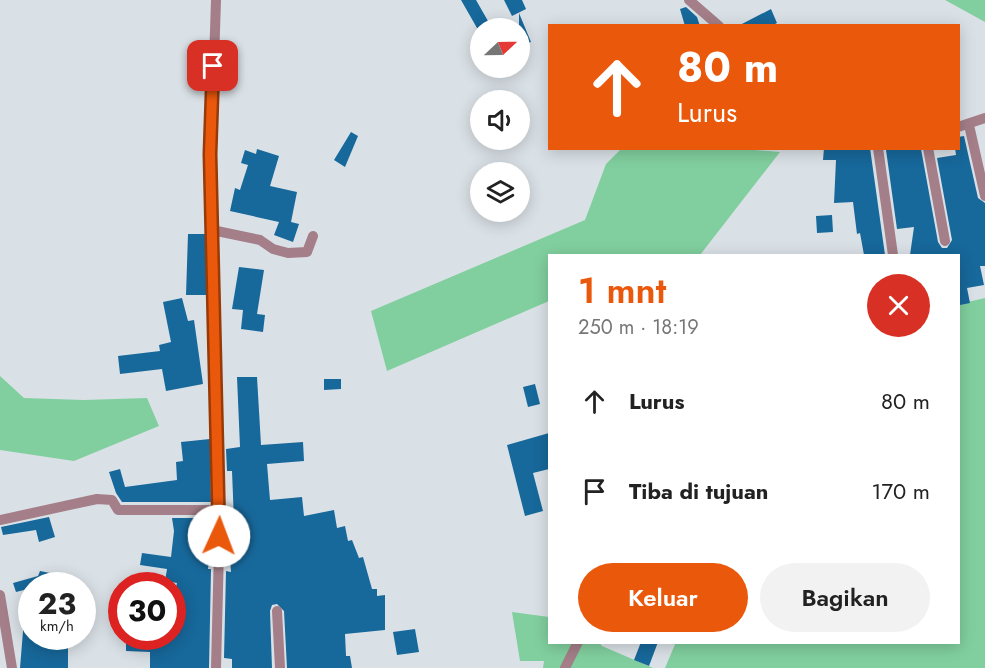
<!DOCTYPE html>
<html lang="id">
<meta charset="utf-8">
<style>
:root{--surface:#fff;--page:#f2f2f2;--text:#222;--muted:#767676;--accent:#ea580c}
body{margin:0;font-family:Jost,sans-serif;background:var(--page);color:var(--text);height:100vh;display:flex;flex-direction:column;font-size:22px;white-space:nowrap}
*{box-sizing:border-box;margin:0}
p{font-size:20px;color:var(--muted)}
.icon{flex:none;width:33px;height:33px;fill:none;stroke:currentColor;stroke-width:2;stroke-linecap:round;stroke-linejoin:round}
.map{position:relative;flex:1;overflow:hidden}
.side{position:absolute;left:548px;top:254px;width:412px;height:390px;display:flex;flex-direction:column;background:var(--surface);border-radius:0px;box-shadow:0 3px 15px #0003}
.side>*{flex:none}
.guide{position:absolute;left:548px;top:24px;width:412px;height:126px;border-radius:0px;box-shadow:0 3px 15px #0003;background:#ea580c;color:#fff;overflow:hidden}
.needle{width:39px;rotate:68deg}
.fabs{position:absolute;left:470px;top:18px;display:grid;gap:12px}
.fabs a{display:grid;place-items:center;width:60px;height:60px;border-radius:50%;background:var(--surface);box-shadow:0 3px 15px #0003;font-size:30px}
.speed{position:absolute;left:18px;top:572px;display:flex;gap:12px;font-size:30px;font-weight:700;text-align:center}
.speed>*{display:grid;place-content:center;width:78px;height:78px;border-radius:50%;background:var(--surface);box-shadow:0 3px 15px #0003;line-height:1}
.speed small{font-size:15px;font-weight:400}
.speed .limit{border:9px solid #d22;background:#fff;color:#111}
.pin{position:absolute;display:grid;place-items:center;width:51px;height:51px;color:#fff;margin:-26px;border-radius:12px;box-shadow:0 3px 9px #0006}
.me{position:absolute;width:66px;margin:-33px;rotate:2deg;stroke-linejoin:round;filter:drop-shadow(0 0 4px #0008)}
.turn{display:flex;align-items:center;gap:21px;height:126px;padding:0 30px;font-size:27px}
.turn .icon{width:78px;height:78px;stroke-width:2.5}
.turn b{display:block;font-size:42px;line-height:51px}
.round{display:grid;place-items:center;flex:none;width:63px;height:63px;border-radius:32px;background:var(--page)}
.head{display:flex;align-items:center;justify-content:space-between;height:102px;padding:0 30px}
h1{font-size:36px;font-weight:600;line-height:45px;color:var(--accent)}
.cta{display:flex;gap:12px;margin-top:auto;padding:12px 30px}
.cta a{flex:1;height:69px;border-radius:36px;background:var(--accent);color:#fff;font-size:24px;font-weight:600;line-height:69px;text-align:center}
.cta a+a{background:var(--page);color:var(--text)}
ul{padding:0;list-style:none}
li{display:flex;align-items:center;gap:18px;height:90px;padding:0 30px}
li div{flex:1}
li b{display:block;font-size:22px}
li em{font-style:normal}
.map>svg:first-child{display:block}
</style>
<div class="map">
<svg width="985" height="668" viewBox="0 0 985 668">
<rect width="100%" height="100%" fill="#dae1e6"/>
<path fill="#81cf9e" d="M945,0H985V22Z
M728,148L780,152L700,255H549V301L387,371L371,311L585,220L606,164L621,149Z
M985,298V668H665L676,642H958L959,304Z
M0,376L24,398L84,400L147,398L159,426L74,461L0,450Z
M512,612L549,617V642H599L602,646L653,668H543L544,661H520Z"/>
<path fill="#17689b" d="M461,0H476L492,28H477Z
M504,0H522L526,9L512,16Z
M686,7L697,17L700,26H685L680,9Z
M771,9L777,23L771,26H738Z
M519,13L531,42L519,46Z
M351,132L358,136L345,167L334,160Z
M964,136L978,198L985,203V266H980L984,285L967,288L970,303L960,305L958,255H910L914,227L897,229L886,150L921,149L938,242L942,248H947L952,240L937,158L956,155L955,148H958V137Z
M824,148H870L885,255H864L860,233L857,234L853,202L834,203L836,160H823Z
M257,149L279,156L270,186L297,192L291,222L299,224L293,242L274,235L279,222L230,211L235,188L240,190L248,165L241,163L245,150L256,154Z
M832,215L833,232L817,233L816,216Z
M188,234H206V295H186Z
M239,267L264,270L257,314L265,315L263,332L241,329L243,310L232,309Z
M182,298L188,321L194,320L203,384L166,391L162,369L120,374L118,356L160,351L159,345L171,342L163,302Z
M237,377H257L261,445L303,442L304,461L267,464L270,500L302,497L304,516L334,510L337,528L345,526L348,541L352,540L359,558L363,557L372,589H377V596L385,595V630L345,634L346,656H350L352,668H287L284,611L277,604L272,605L270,611L272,668H232V659L224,658L226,571L231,572L229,546H235L232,471H227L226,449L240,447Z
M324,379H341V389L324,390Z
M535,384L540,404L528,407L523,387Z
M549,433V469L533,473L543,511L525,516L507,445Z
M210,439L211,502H122L116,493L109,472L120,469L125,487L177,480L176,462L183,461L181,442Z
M49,517L55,537L39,542L36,530L3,535L1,527Z
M172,518H212V530H206V551L210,552L208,569H211L209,668H150V652L126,651V636H172V603L177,583L165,581L167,569L140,565L142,553L171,557L174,531Z
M40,571L50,573L47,585H32V588L16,592L13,583L38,576Z
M25,607L32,608V636H68V668H20Z
M415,629L419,652L397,655L393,632Z
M641,642H658L649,666L634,660Z"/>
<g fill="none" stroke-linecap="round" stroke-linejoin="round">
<path stroke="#a47e88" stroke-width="10" d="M216,0L211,154L220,510L216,668
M689,0L719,26
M969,125L985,196
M958,127L985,118
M878,148L893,255
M928,148L945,241
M212,230L260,240L273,249L288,253L307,252L313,236
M0,520L97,499L112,500L118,510H220
M0,595L12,668
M277,611L280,668
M565,668L578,642"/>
</g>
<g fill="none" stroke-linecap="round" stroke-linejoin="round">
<g stroke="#983908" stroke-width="15">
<path id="route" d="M213,66L210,154L219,536"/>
</g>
<use href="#route" stroke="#ea580c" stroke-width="10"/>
</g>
</svg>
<div class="fabs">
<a><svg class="needle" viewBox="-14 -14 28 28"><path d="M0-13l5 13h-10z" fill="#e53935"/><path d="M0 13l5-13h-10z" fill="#767676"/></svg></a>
<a><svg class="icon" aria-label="sound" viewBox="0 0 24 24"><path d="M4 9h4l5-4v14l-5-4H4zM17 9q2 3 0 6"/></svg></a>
<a><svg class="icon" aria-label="layers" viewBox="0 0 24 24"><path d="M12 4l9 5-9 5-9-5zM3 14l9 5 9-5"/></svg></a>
</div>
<div class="speed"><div>23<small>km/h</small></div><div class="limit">30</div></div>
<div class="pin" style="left:213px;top:66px;background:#d93025"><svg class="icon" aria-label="arrive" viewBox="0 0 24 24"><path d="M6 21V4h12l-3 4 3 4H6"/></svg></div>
<svg class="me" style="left:219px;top:536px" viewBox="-20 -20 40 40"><circle r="19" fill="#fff"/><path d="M0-13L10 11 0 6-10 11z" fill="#ea580c"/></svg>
<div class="guide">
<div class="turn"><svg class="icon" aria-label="ahead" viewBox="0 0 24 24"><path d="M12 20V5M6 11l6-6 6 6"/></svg><div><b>80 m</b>Lurus</div></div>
</div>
<section class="side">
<div class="head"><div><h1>1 mnt</h1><p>250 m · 18:19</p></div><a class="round" style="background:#d93025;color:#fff"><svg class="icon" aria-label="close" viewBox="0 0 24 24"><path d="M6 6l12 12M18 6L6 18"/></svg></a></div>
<ul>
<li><svg class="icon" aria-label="ahead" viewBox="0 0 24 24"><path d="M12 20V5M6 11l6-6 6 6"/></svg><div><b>Lurus</b></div><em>80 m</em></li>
<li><svg class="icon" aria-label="arrive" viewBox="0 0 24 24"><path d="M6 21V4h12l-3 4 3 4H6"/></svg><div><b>Tiba di tujuan</b></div><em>170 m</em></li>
</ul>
<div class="cta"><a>Keluar</a><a>Bagikan</a></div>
</section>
</div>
